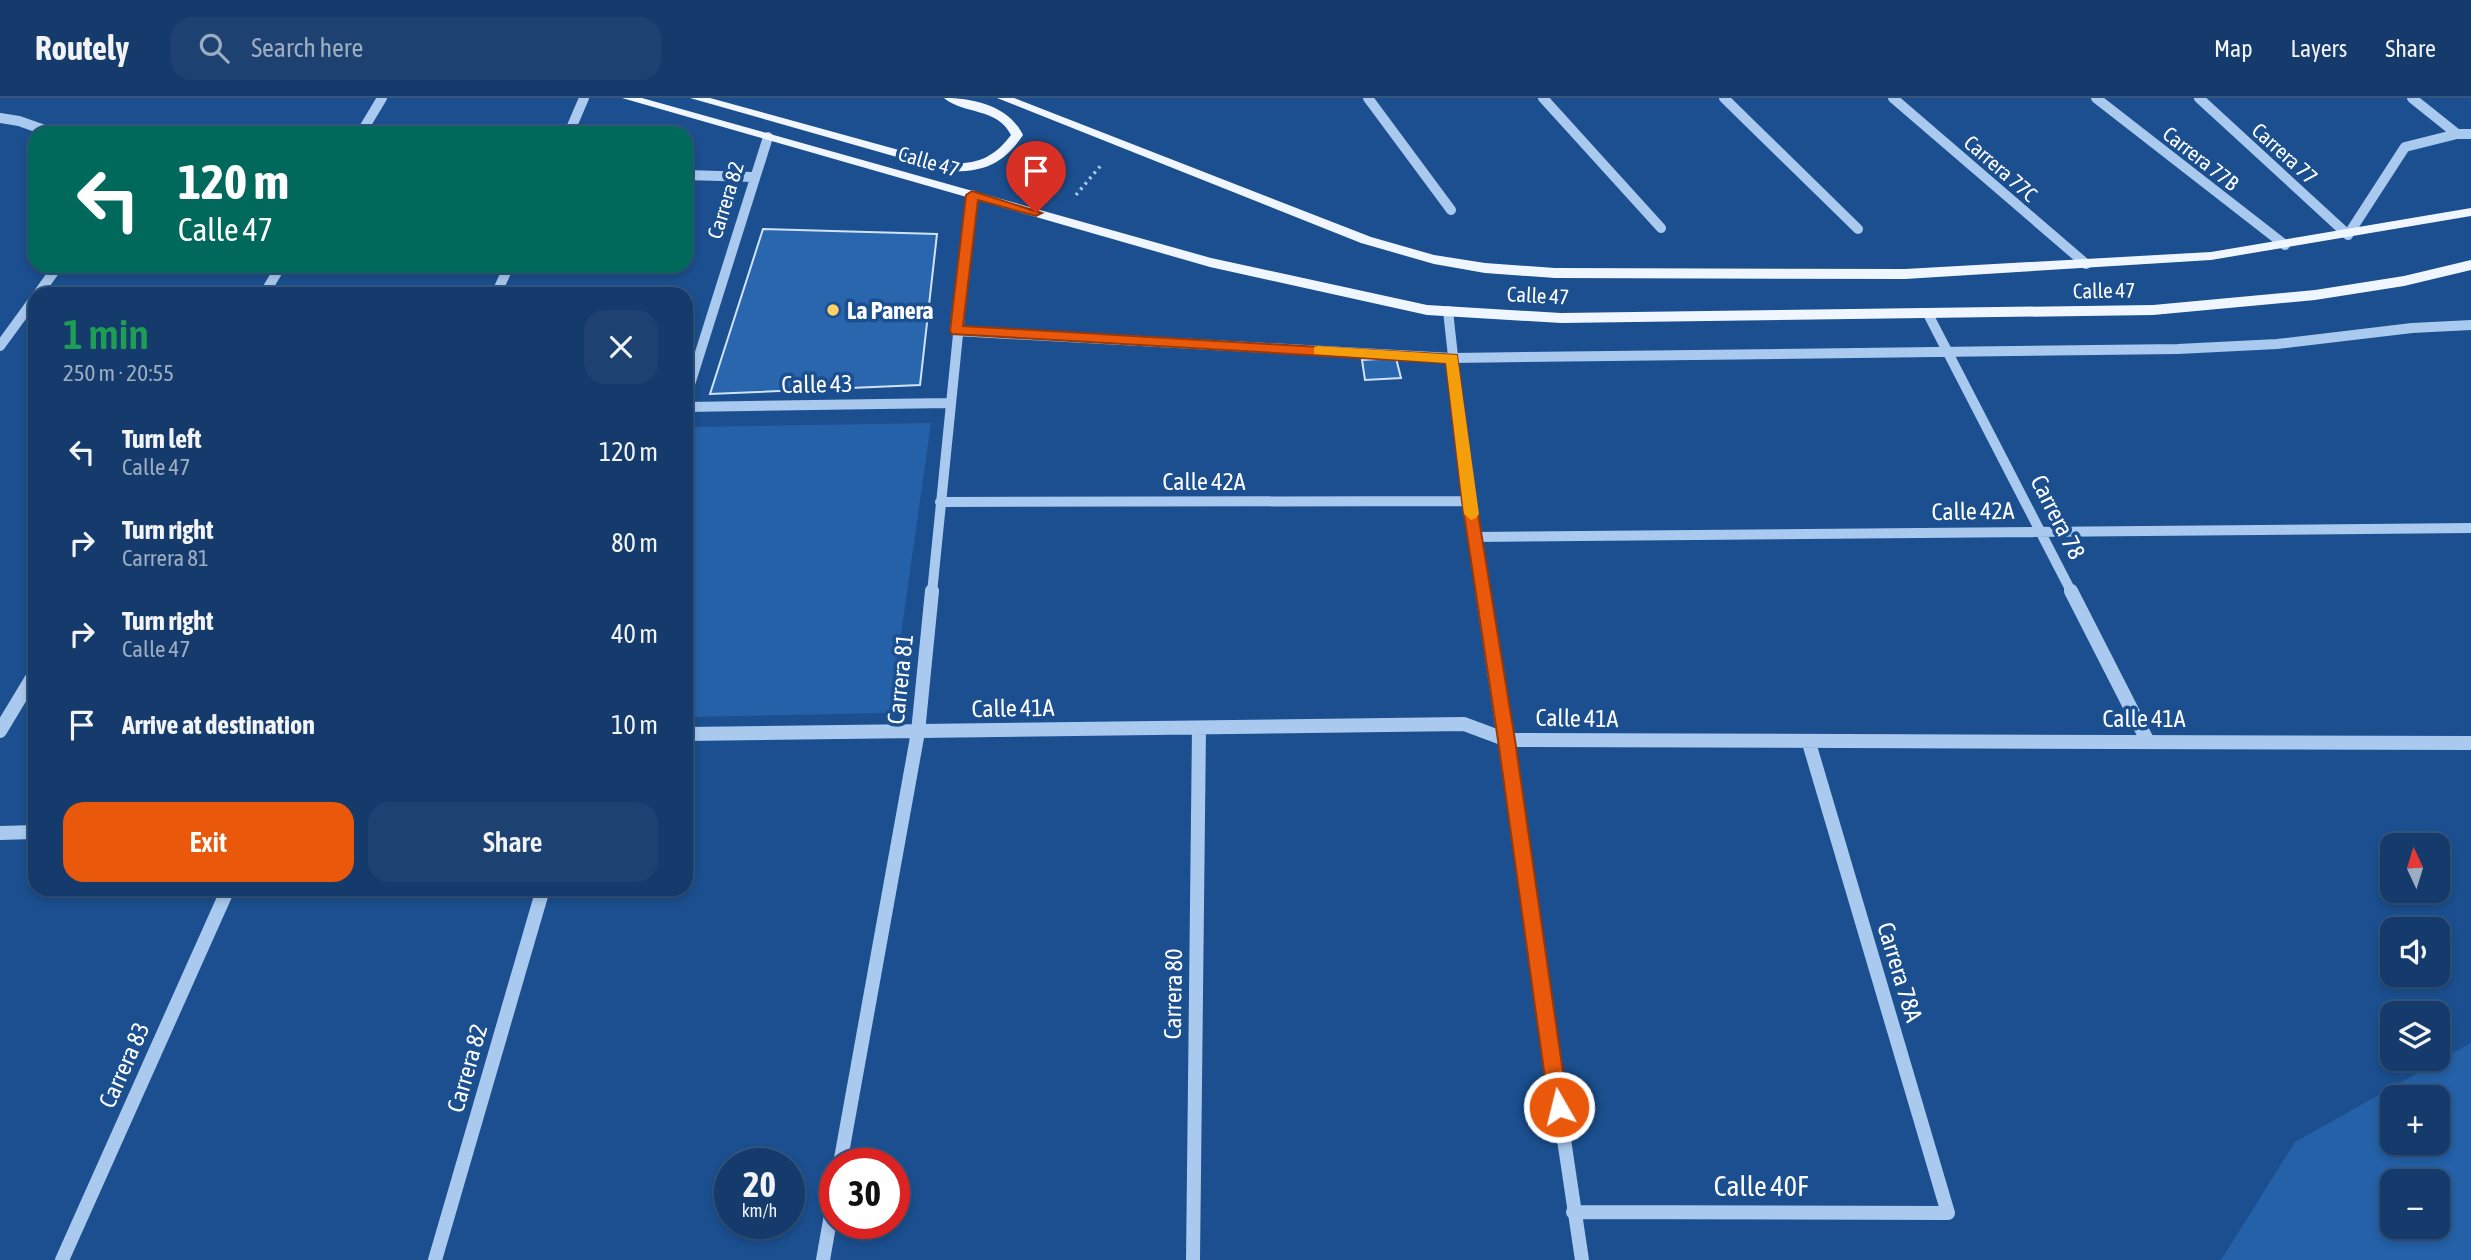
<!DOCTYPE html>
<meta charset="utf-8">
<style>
:root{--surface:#143b6b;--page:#1d4271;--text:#f1f3f6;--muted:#9dadc1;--line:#33557e;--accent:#ea580c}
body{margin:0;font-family:"Asap Condensed",sans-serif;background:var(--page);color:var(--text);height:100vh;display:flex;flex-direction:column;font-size:26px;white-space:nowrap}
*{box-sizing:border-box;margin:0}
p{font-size:23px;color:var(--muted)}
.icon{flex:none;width:38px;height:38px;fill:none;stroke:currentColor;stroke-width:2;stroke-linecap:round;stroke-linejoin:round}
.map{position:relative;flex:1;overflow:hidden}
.details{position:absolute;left:28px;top:189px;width:665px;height:609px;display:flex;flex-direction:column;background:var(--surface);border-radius:21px;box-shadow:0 4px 10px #0003,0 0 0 2px var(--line)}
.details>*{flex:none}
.guide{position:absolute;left:28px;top:28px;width:665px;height:147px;border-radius:21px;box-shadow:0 4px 10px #0003,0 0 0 2px var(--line);background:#00695c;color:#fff;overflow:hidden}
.needle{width:46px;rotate:356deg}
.controls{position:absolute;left:2380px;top:735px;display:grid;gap:14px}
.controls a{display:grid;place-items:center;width:70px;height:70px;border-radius:14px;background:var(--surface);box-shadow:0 4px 10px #0003,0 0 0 2px var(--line);font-size:35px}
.speed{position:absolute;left:714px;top:1050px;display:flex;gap:14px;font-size:35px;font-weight:700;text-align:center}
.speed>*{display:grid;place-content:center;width:91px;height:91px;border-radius:50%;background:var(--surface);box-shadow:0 4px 10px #0003,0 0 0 2px var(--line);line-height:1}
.speed small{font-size:18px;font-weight:400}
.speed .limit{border:10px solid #d22;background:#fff;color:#111}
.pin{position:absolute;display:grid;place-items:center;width:60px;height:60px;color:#fff;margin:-72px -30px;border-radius:50% 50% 50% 0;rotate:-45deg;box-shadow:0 0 7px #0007}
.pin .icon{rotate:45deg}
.me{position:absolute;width:77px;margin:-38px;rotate:352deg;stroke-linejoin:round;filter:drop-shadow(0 0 5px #0008)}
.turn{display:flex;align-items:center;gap:24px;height:147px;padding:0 35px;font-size:32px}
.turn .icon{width:91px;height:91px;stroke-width:2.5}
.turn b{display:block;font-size:49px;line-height:60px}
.round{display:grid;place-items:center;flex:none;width:74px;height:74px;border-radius:21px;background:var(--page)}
.overview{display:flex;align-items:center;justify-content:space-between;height:119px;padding:0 35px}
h1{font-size:42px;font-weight:600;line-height:52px;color:#1e9e55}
.cta{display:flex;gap:14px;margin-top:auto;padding:14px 35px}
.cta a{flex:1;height:80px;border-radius:21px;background:var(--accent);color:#fff;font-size:28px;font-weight:600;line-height:80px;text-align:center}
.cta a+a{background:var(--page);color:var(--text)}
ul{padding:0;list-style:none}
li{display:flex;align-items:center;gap:21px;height:91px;padding:0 35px}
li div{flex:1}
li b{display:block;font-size:26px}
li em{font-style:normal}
header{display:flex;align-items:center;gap:42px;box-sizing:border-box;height:98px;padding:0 35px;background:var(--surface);border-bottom:2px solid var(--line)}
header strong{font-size:33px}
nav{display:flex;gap:38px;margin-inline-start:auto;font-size:24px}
.search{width:490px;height:63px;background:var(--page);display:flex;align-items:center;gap:18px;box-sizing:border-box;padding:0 24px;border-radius:21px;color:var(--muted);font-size:26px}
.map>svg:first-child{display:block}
</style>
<header>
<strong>Routely</strong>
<div class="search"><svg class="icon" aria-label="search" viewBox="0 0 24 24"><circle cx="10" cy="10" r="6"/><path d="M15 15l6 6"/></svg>Search here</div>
<nav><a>Map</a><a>Layers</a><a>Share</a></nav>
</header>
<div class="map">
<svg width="2471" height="1162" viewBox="0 0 2471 1162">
<rect width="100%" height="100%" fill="#1b4f8f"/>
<path fill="#2461a8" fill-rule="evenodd" d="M931,325L890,615L686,619V329Z
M2471,945V1162H2221L2295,1044ZM2392,999H2438V1045H2392ZM2392,1083H2438V1129H2392Z"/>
<path fill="#2a66ad" stroke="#cfe3fa" stroke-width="2" d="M763,131L937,136L920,287L710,296Z
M1396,260L1401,280L1365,282L1362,262Z"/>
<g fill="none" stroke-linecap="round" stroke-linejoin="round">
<path stroke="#a9c9ee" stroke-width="3.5" stroke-dasharray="2.5 4.5" stroke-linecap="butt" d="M1076,97L1102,66"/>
<path stroke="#a9c9ee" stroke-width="10" d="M1368,0L1451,112
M1543,0L1661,130
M1724,0L1858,131
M1893,0L2086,166
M2096,0L2285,147
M2199,0L2348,137L2405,49L2457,36H2471
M2412,0L2457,36
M0,20L19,23L53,35
M361,35L382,0
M569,35L584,0
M686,77L753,79
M38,196L58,168
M264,196L281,168
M496,196L509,168
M1448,213L1469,403L1483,495
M1928,216L2072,495
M956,233L1452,260L2178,251L2277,246L2412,230L2471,227
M0,248L35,200
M686,299L768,39
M686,309L949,305
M940,404L1469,403
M1475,439L2471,430
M932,495L972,97"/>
<path stroke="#a9c9ee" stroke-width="14" d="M1482,493L1582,1162
M2071,493L2147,642
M0,633L35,575
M686,636L1464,626L1507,642L2471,645
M0,735L35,734
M840,1066L918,634L932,493
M1573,1114L1948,1115L1809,645
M62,1162L228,791
M435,1162L543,791
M823,1162L835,1094
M1193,1162L1199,630"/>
<path fill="#f0f6ff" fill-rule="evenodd" d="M622,0H642L1211,160L1427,207L1561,215L2153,207L2315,192L2404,178L2471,162V172L2404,188L2315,202L2153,217L1561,225L1427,217L1210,169Z
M690,0H710L946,65C975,67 993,61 1011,37C997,9 964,17 944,0C974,0 1009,8 1023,37C1003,67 982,75 946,73Z
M997,0H1014L1371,139L1434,157L1485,165L1555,170L1905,171L2211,154L2471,110V118L2211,162L1905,181L1555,180L1485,175L1434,166L1361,145Z"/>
</g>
<path fill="#ea580c" stroke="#983908" stroke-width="2" d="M972,93L1042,115L1036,118L978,102L963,228L1457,257L1476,403L1515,642L1568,1009L1565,1016L1559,1019L1552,1016L1549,1009L1498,642L1462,403L1446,265L952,236L950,233L966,97Z"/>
<path fill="#f59e0b" d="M1318,248L1457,257L1479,416L1476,420L1471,422L1464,416L1446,265L1314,256V249Z"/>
<circle fill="#ffd166" stroke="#1b4f8f" stroke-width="2.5" cx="833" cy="212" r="7"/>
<g text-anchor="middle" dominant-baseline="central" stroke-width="7" stroke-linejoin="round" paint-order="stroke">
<g font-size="21" fill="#fff" stroke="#1b4f8f">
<text transform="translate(2285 55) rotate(42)">Carrera 77</text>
<text transform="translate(2201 60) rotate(38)">Carrera 77B</text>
<text transform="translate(929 63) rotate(16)">Calle 47</text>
<text transform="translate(2001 70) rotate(41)">Carrera 77C</text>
<text transform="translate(725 102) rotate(-73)">Carrera 82</text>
<text transform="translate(2104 192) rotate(-1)">Calle 47</text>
<text transform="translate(1538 197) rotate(3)">Calle 47</text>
</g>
<g font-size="24" font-weight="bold" fill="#fff" stroke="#1b4f8f" text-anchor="start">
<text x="847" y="212">La Panera</text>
</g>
<g font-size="24" fill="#fff" stroke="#1b4f8f">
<text transform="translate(817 286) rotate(-1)">Calle 43</text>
<text x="1204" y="383">Calle 42A</text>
<text transform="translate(1973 413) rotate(-1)">Calle 42A</text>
<text transform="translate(2058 419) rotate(63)">Carrera 78</text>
<text transform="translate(900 581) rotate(-84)">Carrera 81</text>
<text transform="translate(1013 610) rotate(-1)">Calle 41A</text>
<text transform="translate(1577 620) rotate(1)">Calle 41A</text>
<text x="2144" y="620">Calle 41A</text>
<text transform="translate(1900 874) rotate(73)">Carrera 78A</text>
<text transform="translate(1173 896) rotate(-89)">Carrera 80</text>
<text transform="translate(124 967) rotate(-66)">Carrera 83</text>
<text transform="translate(467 970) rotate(-74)">Carrera 82</text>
</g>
<g font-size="28" fill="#fff" stroke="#1b4f8f">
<text x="1761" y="1088">Calle 40F</text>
</g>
</g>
</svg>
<div class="controls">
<a><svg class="needle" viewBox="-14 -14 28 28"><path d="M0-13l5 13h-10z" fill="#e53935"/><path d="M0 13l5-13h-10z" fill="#9dadc1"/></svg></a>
<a><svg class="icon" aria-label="sound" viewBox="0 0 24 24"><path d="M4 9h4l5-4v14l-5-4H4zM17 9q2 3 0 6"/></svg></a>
<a><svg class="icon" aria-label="layers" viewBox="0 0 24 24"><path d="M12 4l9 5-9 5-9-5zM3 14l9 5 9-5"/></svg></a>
<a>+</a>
<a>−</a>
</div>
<div class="speed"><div>20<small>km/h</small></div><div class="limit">30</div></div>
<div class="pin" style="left:1036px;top:115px;background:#d93025"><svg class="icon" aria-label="arrive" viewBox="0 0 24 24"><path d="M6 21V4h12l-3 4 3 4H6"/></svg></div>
<svg class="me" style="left:1559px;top:1009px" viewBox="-20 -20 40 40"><circle r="17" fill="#ea580c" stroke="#fff" stroke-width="3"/><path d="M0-11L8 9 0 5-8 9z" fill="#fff"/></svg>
<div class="guide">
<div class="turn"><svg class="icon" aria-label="left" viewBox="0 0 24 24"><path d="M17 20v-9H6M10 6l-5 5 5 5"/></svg><div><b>120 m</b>Calle 47</div></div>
</div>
<section class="details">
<div class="overview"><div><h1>1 min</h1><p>250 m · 20:55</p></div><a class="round"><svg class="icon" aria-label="close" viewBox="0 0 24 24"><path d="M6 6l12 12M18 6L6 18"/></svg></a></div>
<ul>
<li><svg class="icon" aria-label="left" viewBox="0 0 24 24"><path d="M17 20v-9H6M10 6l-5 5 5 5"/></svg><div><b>Turn left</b><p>Calle 47</p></div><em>120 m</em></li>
<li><svg class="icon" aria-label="right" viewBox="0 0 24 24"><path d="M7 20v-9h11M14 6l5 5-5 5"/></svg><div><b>Turn right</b><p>Carrera 81</p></div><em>80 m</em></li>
<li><svg class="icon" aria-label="right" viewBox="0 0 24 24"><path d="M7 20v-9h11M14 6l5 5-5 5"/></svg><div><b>Turn right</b><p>Calle 47</p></div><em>40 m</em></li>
<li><svg class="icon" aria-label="arrive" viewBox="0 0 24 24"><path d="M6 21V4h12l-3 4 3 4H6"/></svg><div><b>Arrive at destination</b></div><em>10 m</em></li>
</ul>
<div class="cta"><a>Exit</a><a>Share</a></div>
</section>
</div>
